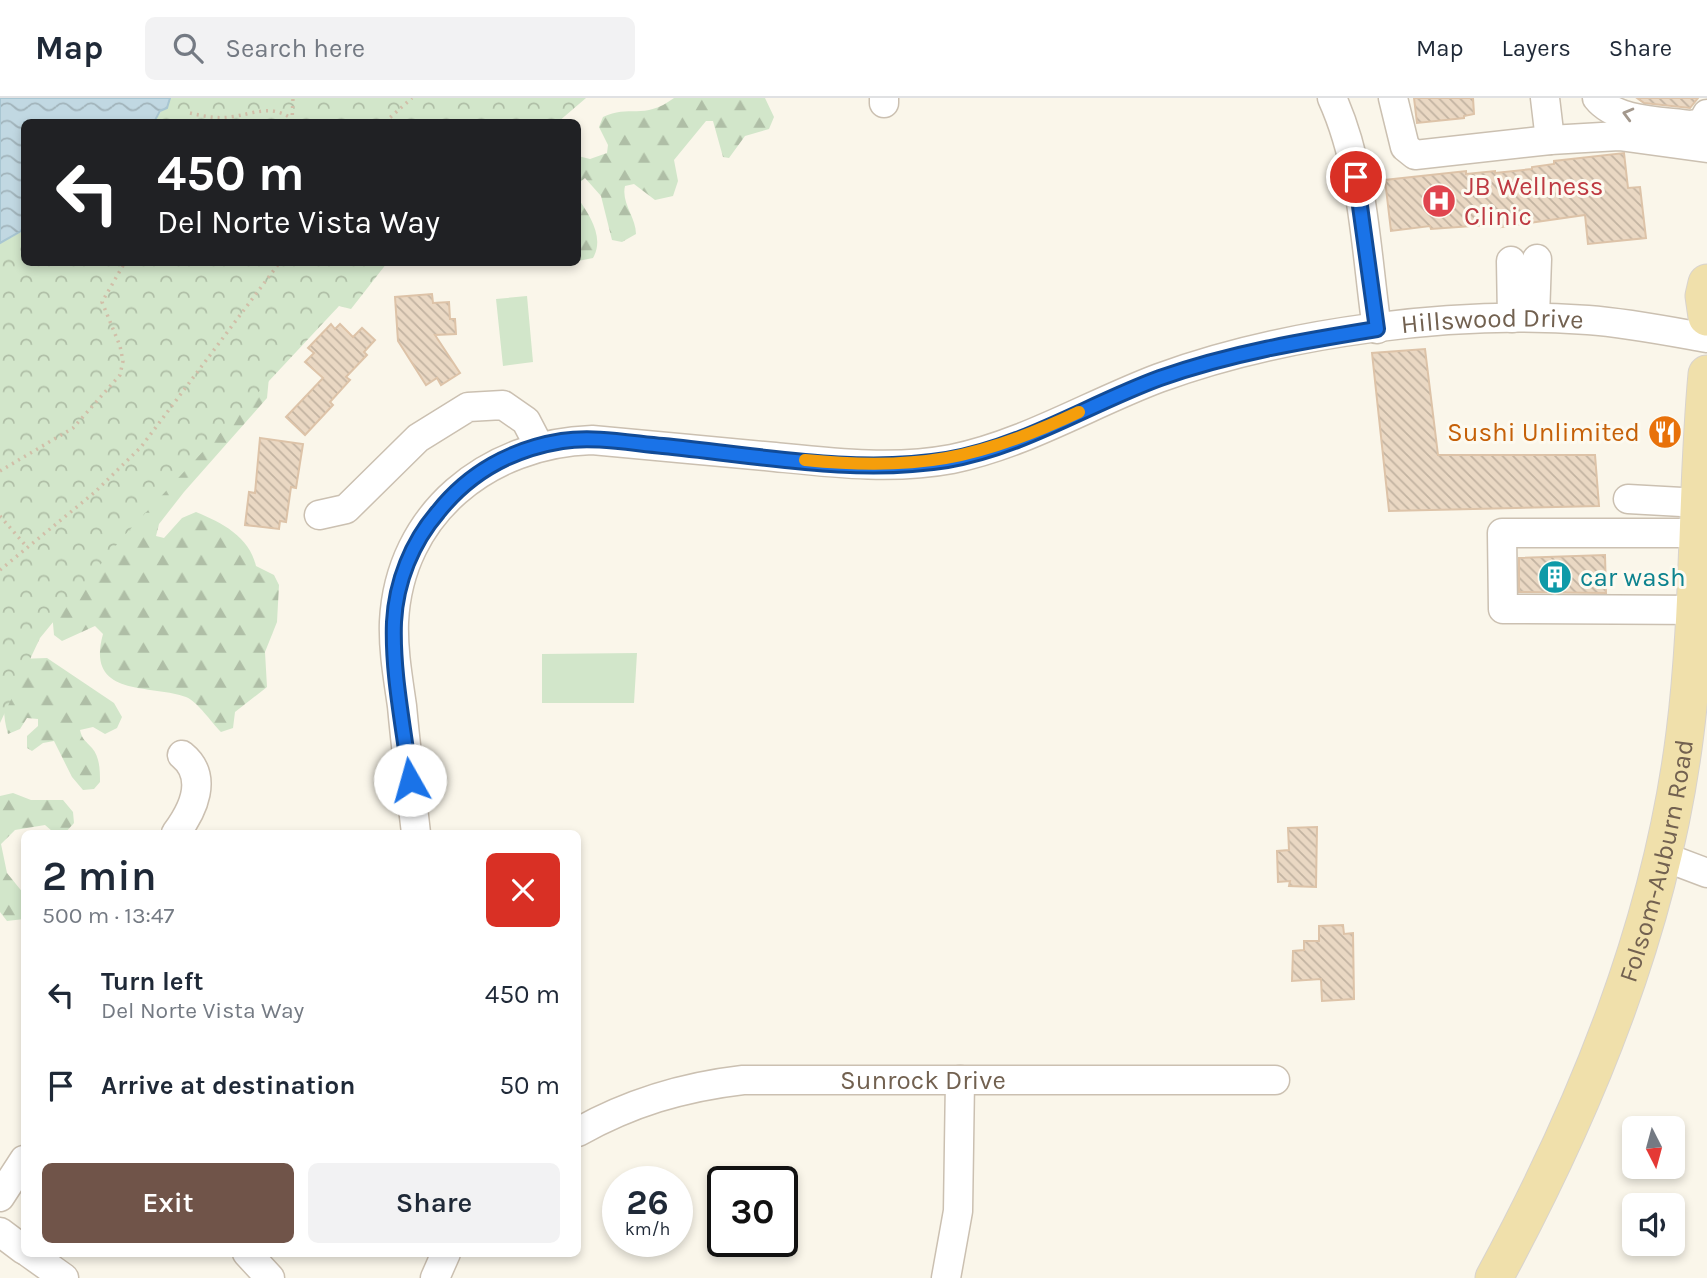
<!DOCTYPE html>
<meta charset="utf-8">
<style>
:root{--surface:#fff;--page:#f2f2f3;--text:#1f2937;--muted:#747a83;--line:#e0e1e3;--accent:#705449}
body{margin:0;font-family:Karla,sans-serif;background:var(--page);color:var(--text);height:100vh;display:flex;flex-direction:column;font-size:26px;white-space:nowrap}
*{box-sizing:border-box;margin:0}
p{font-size:23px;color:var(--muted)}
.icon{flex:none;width:38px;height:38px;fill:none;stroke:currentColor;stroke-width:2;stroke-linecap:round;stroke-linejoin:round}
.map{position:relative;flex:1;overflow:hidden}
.drawer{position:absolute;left:21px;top:732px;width:560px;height:427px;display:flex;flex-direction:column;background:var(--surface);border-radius:10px;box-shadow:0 4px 10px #0003}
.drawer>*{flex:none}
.guide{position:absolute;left:21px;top:21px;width:560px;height:147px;border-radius:10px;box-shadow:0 4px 10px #0003;background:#202124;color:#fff;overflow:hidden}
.needle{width:46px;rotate:174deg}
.buttons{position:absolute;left:1622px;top:1018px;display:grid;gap:14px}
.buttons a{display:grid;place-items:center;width:63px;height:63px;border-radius:10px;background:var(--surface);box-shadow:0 4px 10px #0003;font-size:35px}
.speed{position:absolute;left:602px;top:1068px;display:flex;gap:14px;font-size:35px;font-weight:700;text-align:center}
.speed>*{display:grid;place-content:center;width:91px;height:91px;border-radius:50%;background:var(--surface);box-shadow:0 4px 10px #0003;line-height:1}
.speed small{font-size:18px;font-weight:400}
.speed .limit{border:4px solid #111;border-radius:10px;background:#fff;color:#111}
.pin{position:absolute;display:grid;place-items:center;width:60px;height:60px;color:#fff;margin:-30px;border:4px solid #fff;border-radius:50%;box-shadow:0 2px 7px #0007}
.me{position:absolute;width:77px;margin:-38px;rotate:353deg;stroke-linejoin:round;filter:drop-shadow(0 0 5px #0008)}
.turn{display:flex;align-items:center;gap:24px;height:147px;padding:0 21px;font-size:32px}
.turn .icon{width:91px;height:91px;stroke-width:2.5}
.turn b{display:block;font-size:49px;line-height:60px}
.round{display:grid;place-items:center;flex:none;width:74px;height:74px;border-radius:10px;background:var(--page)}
.overview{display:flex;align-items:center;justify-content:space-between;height:119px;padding:0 21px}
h1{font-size:42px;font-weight:600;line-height:52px}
.cta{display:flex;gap:14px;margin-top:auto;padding:14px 21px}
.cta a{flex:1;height:80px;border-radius:10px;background:var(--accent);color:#fff;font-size:28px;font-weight:600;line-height:80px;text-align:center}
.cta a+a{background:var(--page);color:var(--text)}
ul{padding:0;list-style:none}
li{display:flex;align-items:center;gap:21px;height:91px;padding:0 21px}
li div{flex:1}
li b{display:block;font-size:26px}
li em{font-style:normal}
header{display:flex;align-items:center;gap:42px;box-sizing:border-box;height:98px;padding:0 35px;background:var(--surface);border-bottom:2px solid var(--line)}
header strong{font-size:33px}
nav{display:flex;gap:38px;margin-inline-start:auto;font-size:24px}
.search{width:490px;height:63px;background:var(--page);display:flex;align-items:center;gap:18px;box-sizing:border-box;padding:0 24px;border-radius:10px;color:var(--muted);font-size:26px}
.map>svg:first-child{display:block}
</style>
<header>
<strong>Map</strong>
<div class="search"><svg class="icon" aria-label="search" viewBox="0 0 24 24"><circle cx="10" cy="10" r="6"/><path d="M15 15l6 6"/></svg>Search here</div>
<nav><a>Map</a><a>Layers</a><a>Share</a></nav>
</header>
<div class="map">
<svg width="1707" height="1180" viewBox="0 0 1707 1180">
<defs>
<pattern id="forest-firs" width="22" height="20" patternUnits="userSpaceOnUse" patternTransform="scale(1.75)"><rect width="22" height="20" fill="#d2e6ca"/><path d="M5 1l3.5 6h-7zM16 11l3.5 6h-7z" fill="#afbea6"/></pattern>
<pattern id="park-crowns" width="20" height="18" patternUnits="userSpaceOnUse" patternTransform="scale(1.75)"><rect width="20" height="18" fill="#d2e6ca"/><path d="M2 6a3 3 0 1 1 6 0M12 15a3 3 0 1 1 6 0" fill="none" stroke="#afbea6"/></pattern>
<pattern id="water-waves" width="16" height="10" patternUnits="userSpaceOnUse" patternTransform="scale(1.75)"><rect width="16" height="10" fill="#c1d8e2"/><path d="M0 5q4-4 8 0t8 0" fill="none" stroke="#a1b3ba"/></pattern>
<pattern id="building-back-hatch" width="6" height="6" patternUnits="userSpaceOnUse" patternTransform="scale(1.75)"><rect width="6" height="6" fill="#ead8c3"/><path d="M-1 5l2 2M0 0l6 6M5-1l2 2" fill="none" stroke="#c2b3a1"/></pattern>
</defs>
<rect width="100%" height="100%" fill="#faf6ea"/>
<path fill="url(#forest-firs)" d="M674,0H765L774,19L769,31L745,38L729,60L723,59L713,23H706L674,62L678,83L673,98L655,102L634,86L625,88C621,105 636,119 636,136L622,144L612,142L601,98L585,80L578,86V58L590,61L607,55L608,47L599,29L603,19C629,6 643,23 674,0Z
M578,100C589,117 605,139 593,160L578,163Z
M270,269L267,300L184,394L159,426L156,438L164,440L182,420L196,414C222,425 249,438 256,468L274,477L279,487L277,524L265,554L267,589L235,614L233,630L221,634C211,624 198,604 186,599C150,586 85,600 103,536L95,528L62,543L54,537L52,514Z
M47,560L114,605L122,619L117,630L105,636L93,629L80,632C82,642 86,643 92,650C100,659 100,673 100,684L94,691L83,692L72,679L54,643L43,645L32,653L27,650V638L38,628V621L27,620L20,631L8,636C0,610 4,583 19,561Z
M13,695L31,702H63L73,714L74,725L65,735L52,733L45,727L15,732L1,746L7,775L24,796V821L7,823L0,814V698Z"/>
<path fill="url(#park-crowns)" d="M170,0H586L558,24H154Z
M24,127V164L387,165L351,211L339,208L123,439L40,540L0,625V145L21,134Z"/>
<path fill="#d2e6ca" d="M527,198L533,264L503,268L496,201Z
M637,555L634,605H542V556Z"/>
<path fill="url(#water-waves)" stroke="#a8c6d2" stroke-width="2" d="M0,0H170L167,10L160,13L154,24H24V127L21,133L0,145Z"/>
<path fill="url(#building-back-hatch)" stroke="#ddc3a8" stroke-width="2" d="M1414,0H1473L1474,16L1464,18V20L1417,25Z
M1637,0H1698L1690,10L1644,5Z
M1624,55L1628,90L1640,89L1646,140L1588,146L1585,117L1501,129V126L1431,131L1430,128L1391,133L1385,82L1466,73V76L1495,73V75L1532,71V69L1554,66V63Z
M432,196L433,205L449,204L450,221H455L456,236L435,237L460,275L441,287L437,280L426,287L398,243L395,199Z
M331,226L335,231L340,226L353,239L362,230L375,242L364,254L367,257L346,279L350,282L330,304L333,307L305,337L286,319L323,280L305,264L314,255L308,250Z
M1425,251L1438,357H1595L1599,408L1389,413L1372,255Z
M260,340L303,346L296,390L291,389L286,424L280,423L279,431L245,427L249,394L255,395Z
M1605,457L1606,495L1519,494V460Z
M1317,729L1316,789L1289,788L1290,783L1278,784L1277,753L1289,752L1288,730Z
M1343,827L1344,836L1353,835L1354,901L1322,903L1321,881L1292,883L1293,853L1304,852V843H1319V828Z"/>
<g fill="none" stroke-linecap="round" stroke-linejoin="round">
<g stroke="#cbc0b1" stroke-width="31">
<g id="minor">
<path d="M884,0V5"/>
<path d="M1332,0C1364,70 1366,155 1377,231"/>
<path d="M1393,0L1405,49L1415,57L1550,42"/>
<path d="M1545,0L1550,42L1619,38L1707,50"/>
<path d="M1597,0C1616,24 1662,23 1690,27L1702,25L1707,16"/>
<path d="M1511,163L1512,220"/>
<path d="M1535,219L1537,161"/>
<path d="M1628,401L1700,405"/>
<path d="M319,417L346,411L418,340L468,309L503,307L526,323L539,348"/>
<path d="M1699,435H1502L1503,511L1707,512"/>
<path d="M176,735C193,712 209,679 182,657"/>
<path id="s1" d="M416,735C411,693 406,651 402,608C398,580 393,552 394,524C399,415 489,345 592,342C653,348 714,353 775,359C834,365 893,372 952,361C1025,346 1090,306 1159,280C1285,234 1455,212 1588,222C1628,225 1668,233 1707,240"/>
<path d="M1662,758L1707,775"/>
<path id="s2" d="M578,1034C630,1005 682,989 743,982H1275"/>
<path d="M0,1099L24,1062"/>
<path d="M0,1134L24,1152"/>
<path d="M29,1155L64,1180"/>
<path d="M247,1155L270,1180"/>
<path d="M435,1180L446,1155"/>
<path d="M946,1180L958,1113L960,982"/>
</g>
</g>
<g stroke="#d8d3ce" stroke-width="39">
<g id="major">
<path d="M1707,185L1704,198L1707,219"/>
<path id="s3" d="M1494,1180C1586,1010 1661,828 1685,635C1700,515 1696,395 1707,276"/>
</g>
</g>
<path stroke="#d1bea8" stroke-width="3.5" stroke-dasharray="2 5" stroke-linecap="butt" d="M190,15C203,18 217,21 230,19C254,16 269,6 291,20
M292,24L293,0
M385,24L412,0
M0,373L73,330L120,277L123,263L120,248L102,204L125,164
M0,418L26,448
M0,472L95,394L141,349L280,164"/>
<use href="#minor" stroke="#fff" stroke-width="28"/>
<use href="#major" stroke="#f0e0ab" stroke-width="37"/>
</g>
<defs><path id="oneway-chevron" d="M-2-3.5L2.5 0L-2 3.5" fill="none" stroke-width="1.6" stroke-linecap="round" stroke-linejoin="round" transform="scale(1.75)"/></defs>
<use stroke="#a3988d" href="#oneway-chevron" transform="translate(1628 16) rotate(-165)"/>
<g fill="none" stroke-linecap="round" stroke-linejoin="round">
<g stroke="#114b97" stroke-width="18">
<path id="route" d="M410,682C404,630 392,576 394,524C396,484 412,444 438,414C469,375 512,351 562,343C594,338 630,345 663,348C756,357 854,377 947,362C1023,349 1089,306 1160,280C1231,255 1303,243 1377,231L1356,79"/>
</g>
<use href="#route" stroke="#1a73e8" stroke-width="12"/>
<path stroke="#f59e0b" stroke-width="12" d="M805,362C915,373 978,362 1079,314"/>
</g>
<defs>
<g id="hospital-disc" transform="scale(1.75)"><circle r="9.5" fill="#e0444e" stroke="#fdfaf0"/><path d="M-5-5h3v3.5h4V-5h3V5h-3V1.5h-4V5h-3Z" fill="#fff"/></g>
<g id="restaurant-disc" transform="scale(1.75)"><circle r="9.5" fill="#e8710a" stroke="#fdfaf0"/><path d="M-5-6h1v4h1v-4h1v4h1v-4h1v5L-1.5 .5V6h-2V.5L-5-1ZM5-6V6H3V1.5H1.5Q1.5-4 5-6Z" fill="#fff"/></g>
<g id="building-disc" transform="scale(1.75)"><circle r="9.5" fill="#0f9aa8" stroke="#fdfaf0"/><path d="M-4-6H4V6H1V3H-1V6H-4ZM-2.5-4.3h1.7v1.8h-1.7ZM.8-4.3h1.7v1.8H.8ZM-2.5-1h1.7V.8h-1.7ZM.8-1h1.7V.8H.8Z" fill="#fff"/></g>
</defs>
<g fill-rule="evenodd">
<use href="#hospital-disc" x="1439" y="103"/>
<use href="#restaurant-disc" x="1665" y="334"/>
<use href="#building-disc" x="1555" y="479"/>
</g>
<g text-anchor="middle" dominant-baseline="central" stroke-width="6" stroke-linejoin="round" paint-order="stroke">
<g font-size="26" fill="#be3a42" stroke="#fdfaf0" text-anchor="start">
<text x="1464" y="88">JB Wellness<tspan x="1464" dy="30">Clinic</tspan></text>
</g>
<g font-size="26" fill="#726150" stroke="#fdfaf0">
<text stroke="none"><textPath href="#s1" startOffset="1433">Hillswood Drive</textPath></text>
<text stroke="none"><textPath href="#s3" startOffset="450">Folsom-Auburn Road</textPath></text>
<text stroke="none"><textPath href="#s2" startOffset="354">Sunrock Drive</textPath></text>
</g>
<g font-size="26" fill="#c56008" stroke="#fdfaf0" text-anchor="end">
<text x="1640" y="334">Sushi Unlimited</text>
</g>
<g font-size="26" fill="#0d838f" stroke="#fdfaf0" text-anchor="start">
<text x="1580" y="479">car wash</text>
</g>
</g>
</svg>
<div class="buttons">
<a><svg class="needle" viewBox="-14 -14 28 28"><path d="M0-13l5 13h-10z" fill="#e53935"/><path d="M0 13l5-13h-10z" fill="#747a83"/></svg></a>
<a><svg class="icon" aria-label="sound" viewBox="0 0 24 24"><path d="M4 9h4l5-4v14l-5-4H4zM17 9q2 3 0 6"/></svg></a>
</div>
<div class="speed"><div>26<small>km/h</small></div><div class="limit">30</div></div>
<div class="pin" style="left:1356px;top:79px;background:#d93025"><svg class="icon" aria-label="arrive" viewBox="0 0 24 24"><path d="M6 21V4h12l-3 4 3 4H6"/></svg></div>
<svg class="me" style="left:410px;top:682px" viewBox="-20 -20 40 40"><circle r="19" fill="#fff"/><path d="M0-13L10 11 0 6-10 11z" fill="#1a73e8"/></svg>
<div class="guide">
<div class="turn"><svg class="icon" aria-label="left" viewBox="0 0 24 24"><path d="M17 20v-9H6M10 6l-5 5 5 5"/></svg><div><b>450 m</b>Del Norte Vista Way</div></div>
</div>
<section class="drawer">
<div class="overview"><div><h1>2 min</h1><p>500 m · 13:47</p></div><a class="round" style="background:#d93025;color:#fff"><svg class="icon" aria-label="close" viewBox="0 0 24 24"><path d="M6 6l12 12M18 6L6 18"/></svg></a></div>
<ul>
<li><svg class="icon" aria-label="left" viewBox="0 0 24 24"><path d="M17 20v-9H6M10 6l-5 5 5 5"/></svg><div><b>Turn left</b><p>Del Norte Vista Way</p></div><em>450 m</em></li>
<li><svg class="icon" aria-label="arrive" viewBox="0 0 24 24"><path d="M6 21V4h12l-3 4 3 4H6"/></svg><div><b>Arrive at destination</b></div><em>50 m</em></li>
</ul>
<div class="cta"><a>Exit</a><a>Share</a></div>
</section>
</div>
